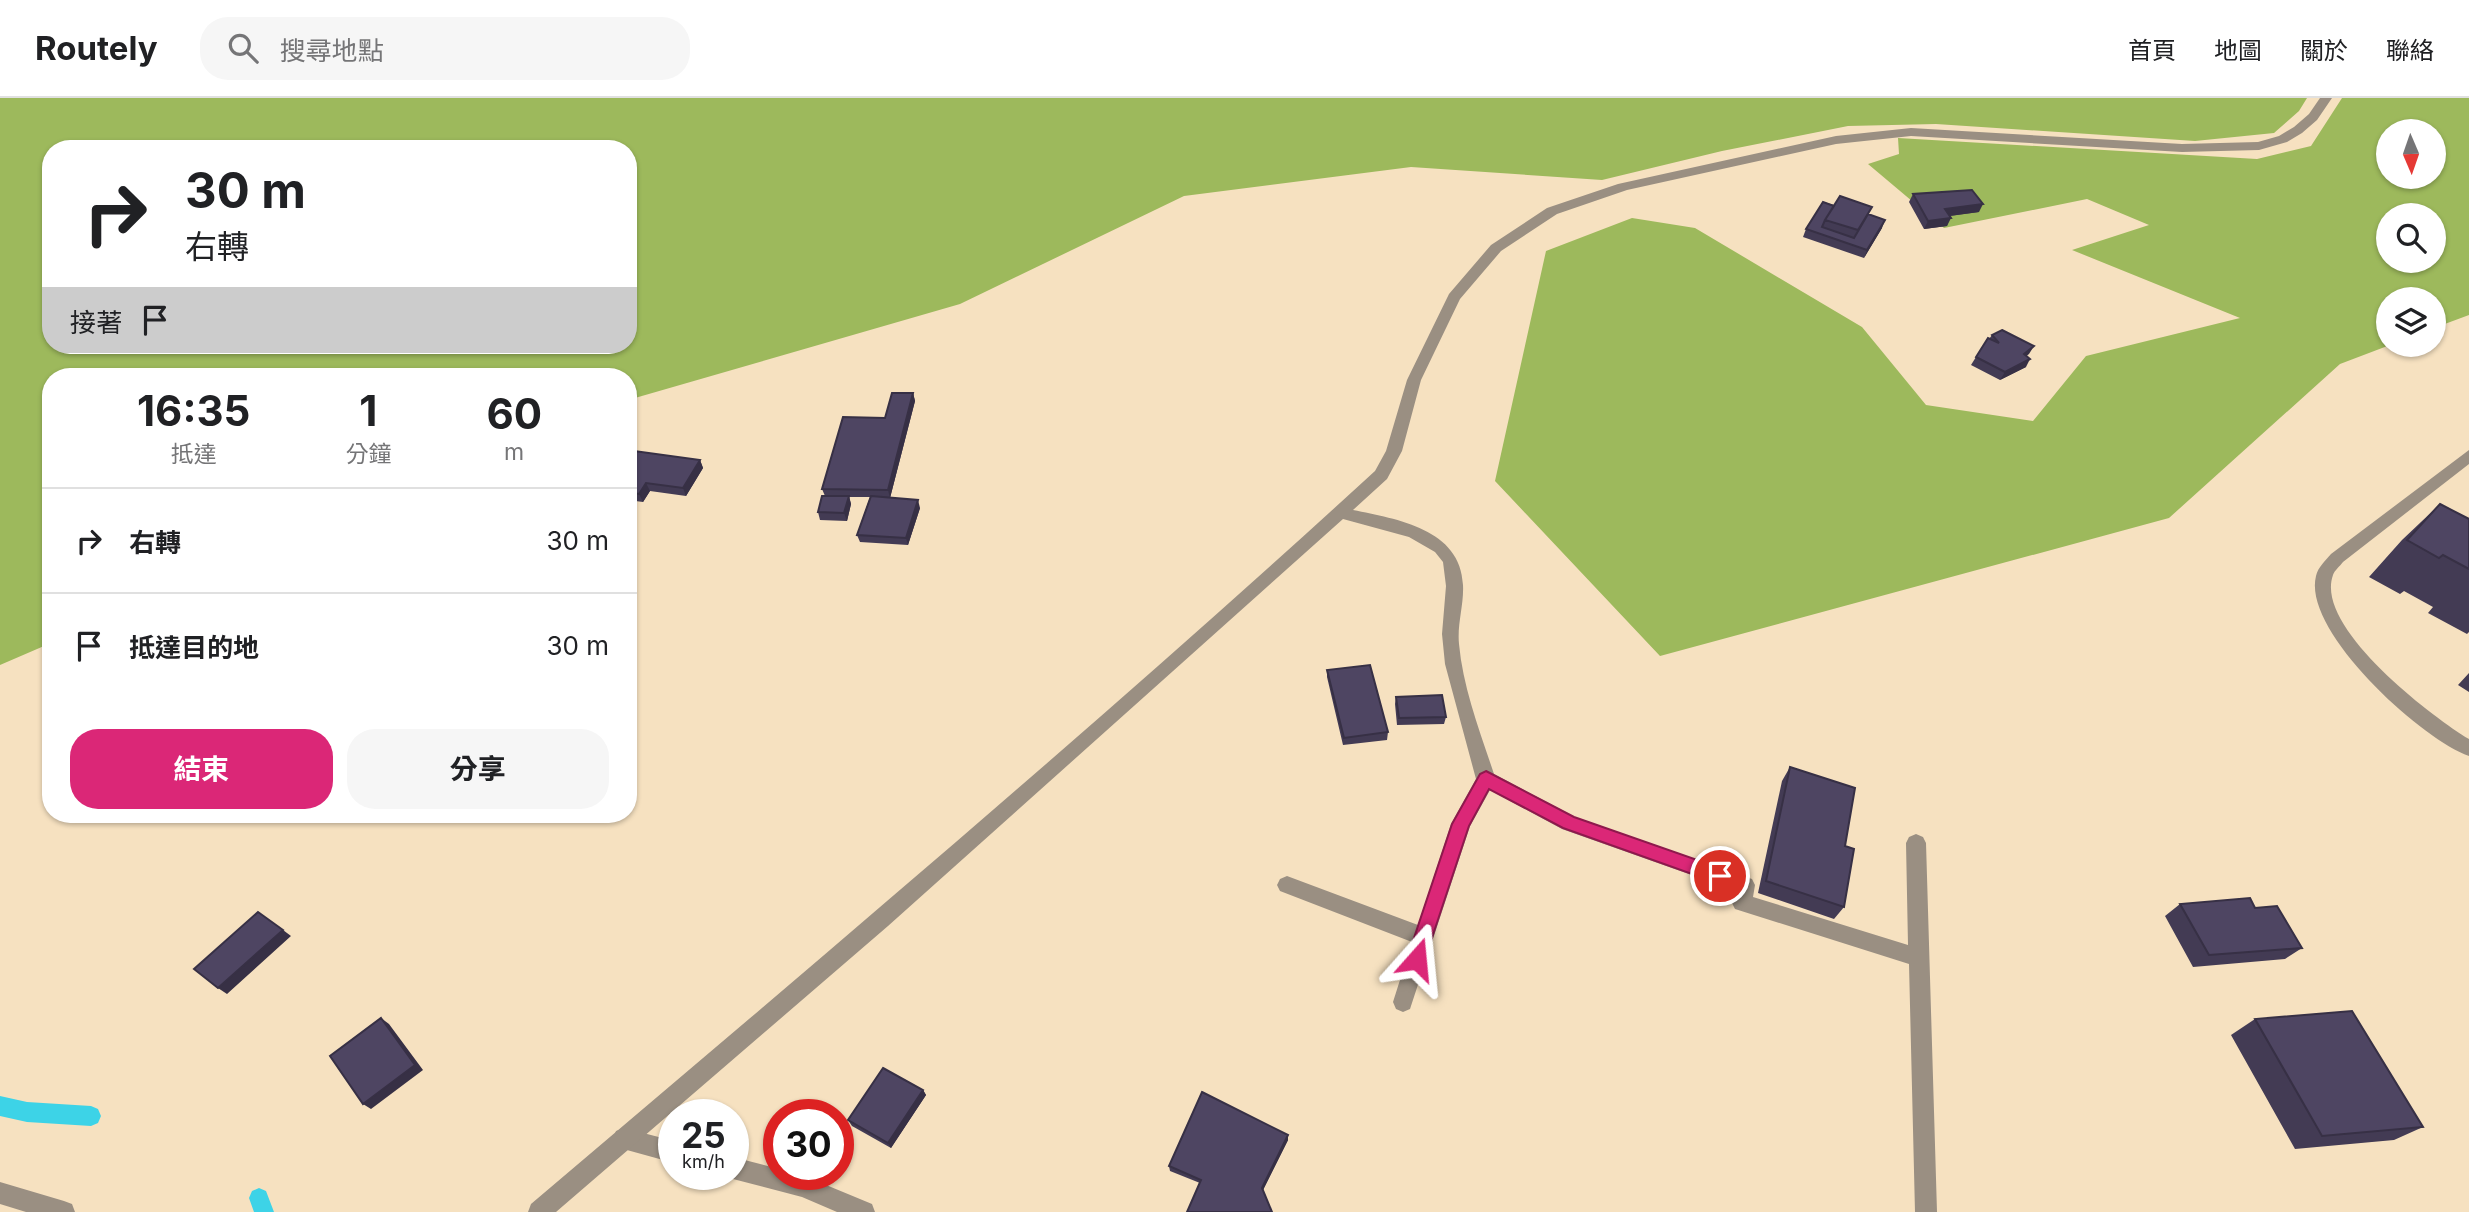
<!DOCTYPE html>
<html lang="zh-TW">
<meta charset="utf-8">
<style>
:root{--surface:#fff;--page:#f6f6f6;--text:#202124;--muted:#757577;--line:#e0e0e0;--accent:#db2777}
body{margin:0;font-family:Inter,"Noto Sans TC",sans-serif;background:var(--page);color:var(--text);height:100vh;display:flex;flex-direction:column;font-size:26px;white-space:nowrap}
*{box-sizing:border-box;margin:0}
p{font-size:23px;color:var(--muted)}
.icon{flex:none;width:38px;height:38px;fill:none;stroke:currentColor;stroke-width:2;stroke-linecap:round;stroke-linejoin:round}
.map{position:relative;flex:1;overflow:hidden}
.panel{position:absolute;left:42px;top:270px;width:595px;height:455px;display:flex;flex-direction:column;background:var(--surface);border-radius:28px;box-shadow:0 2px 5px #0004}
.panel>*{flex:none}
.hud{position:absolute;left:42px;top:42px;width:595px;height:214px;border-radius:28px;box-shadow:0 2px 5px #0004;background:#fff;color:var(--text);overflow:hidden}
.needle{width:46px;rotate:178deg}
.tools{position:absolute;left:2376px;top:21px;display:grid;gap:14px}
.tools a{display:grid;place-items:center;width:70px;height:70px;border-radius:50%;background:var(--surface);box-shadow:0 2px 5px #0004;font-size:35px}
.speed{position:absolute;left:658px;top:1001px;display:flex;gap:14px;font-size:35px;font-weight:700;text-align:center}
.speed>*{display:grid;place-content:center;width:91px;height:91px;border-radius:50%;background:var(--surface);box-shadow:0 2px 5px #0004;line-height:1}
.speed small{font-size:18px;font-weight:400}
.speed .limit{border:10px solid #d22;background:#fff;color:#111}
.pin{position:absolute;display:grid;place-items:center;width:60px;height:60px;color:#fff;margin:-30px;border:4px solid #fff;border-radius:50%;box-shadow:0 2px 7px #0007}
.me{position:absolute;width:77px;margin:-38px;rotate:18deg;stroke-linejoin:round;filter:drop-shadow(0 0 5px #0008)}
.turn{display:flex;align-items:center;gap:24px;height:147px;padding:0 28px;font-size:32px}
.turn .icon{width:91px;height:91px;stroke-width:2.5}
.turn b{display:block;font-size:49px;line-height:60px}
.then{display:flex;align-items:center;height:66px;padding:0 28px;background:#0003;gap:14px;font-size:26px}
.eta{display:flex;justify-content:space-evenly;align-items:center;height:119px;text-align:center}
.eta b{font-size:42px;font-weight:700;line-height:49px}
.action{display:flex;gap:14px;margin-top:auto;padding:14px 28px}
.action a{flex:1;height:80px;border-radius:28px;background:var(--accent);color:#fff;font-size:28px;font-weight:700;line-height:80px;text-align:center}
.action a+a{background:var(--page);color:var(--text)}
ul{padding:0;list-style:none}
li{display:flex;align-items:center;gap:21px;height:105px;padding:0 28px;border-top:2px solid var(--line)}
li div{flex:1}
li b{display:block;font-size:26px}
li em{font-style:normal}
header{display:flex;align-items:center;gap:42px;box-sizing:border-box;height:98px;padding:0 35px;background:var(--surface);border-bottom:2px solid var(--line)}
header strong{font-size:33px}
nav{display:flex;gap:38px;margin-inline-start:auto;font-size:24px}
.search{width:490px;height:63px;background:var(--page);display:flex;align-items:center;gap:18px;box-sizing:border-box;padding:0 24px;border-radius:28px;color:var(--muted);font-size:26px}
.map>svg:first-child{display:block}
</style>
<header>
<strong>Routely</strong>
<div class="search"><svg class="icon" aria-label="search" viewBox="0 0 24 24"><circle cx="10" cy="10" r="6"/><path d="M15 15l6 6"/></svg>搜尋地點</div>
<nav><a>首頁</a><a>地圖</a><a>關於</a><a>聯絡</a></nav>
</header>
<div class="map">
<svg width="2469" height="1114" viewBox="0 0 2469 1114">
<rect width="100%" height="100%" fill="#f6e1c0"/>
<path fill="#9db95c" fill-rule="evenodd" d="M0,0H2307L2299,13L2274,35L2195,43L1936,26L1848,28L1722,53L1602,82L1411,69L1184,98L960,206L628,302V278H51V545L0,567ZM51,51H628V247H51Z
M2342,0H2469V217L2434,230V201H2389L2390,247L2340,266L2169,420L1660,558L1495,383L1546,153L1632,120L1695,130L1862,229L1926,307L2033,323L2086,258L2240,220L2072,152L2149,127L2087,101L1944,130L1868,66L1899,56L1898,40L2257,61L2311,48ZM2389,33H2434V79H2389ZM2389,117H2434V163H2389Z"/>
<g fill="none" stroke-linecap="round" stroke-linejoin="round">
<path fill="#3dd3e7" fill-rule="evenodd" d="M0,998L27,1004L91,1008L98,1011L101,1018L98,1025L91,1028L27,1024L0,1018Z
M259,1090L266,1093L274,1114H254L249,1100L252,1093Z"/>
<path fill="#9a8f82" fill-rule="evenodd" d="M2469,352V366L2343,464C2340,468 2334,473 2333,477C2314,529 2431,618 2469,641V658C2421,641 2302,533 2316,478C2318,469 2326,462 2331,456Z
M624,1030L674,1043V1065L616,1049L613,1041L616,1033Z
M733,1059L779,1071V1076L802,1077L872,1106L875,1114H837L802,1099L733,1081L724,1076H733Z"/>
<path fill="#9a8f82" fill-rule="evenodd" d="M2320,0H2332L2317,22L2302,35L2287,44L2259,52L2182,54L1911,38L1836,46L1627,92L1557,116L1501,153L1460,201L1421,282L1402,353L1387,381L1353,412C1397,421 1461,431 1463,487C1464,507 1457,526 1459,546C1463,590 1480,634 1494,676L1575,719L1752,781L1755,787L1753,799L1908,847L1906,745L1909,739L1916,736L1923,739L1926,745L1937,1114H1915L1909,866L1735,811L1732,805L1734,792L1562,731L1490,692L1470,728L1410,911L1403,914L1396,911L1393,904L1412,844L1280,793L1277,787L1280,781L1287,778L1418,827L1451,726L1476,681L1445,566L1442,536L1446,488L1443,464L1435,454L1409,439L1343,421L888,828L556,1114H528L531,1106C815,865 1100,625 1375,373L1386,353L1407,282L1449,196L1491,147L1547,110L1618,86L1836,38L1911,30L2182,46L2258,44L2279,38L2294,29L2309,16Z
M0,1084L64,1103L72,1106L75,1114H26L0,1106Z"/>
</g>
<path fill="#433b54" d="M1913,96L1979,114L1950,118L1947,128L1924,131L1909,104Z
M1823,104L1868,116L1882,130L1864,160L1803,139L1806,131Z
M1992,237L2034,248L2026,258V269L2000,282L1971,267L1976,259Z
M913,295L915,303L890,400L920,410L908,447L860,444L857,437L870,399H849L851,406L847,423L820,422L818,414L825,398L822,391L885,320Z
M700,362L703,370L686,398L650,393L643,404L628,402V363Z
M2440,406L2469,421V534L2467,536L2428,515L2433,509L2404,493L2400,496L2369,479L2402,442Z
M1327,572L1388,634L1387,642L1343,647L1327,579Z
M2469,575V594L2458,587Z
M1396,599L1446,619L1444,626L1397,627L1395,606Z
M1790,669L1844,809L1834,821L1758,795L1782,683Z
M2180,806L2255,810L2302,850L2285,861L2193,869L2165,818Z
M2255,921L2423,1029L2394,1042L2295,1051L2231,937Z
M923,992L926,997L891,1050L852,1028L848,1022Z
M1288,1037V1042L1263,1092L1200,1085L1170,1073L1169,1068Z"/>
<path fill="#373045" d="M1983,106L1979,114L1941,119L1945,111Z
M1951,120L1947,128L1924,131L1928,123Z
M1885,122L1882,130L1864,160L1867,152Z
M2034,248L2029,256L2019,264L2024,256Z
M2030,261L2026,269L2000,282L2005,274Z
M913,295L915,303L890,400L888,392Z
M700,362L703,370L686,398L683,390Z
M646,385L650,393L643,404L639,396Z
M849,398L851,406L847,423L844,415Z
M918,402L920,410L908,447L906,440Z
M283,832L291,838L227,896L218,890Z
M381,920L389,926L423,972L371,1011L363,1006Z
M923,992L926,997L891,1050L888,1045Z
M1288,1037V1042L1262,1094V1090Z"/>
<path fill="#4e4562" stroke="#373045" stroke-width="2" d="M1972,92L1983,106L1945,111L1951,120L1928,123L1913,96Z
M1840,98L1872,109L1858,132L1825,122Z
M1823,104L1834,108L1825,122L1822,129L1854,140L1868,116L1885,122L1867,152L1806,131Z
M2002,232L2034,248L2024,256L2030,261L2005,274L1976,259L1988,240L1999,245L1992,237Z
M892,295H913L888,392L822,391L843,319L885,320Z
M634,353L700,362L683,390L646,385L639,396L628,394V363Z
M822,398H849L844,415L818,414Z
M871,398L918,402L906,440L857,437Z
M2440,406L2469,421V471L2443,457L2439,460L2407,442Z
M1370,567L1388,634L1344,640L1327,572Z
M1442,597L1446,619L1399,620L1396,599Z
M1790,669L1855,690L1845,748L1854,751L1844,809L1766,783Z
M2250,800L2255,810L2277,808L2302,850L2209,857L2180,806Z
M258,814L283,832L218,890L194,871Z
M2352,913L2423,1029L2322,1038L2255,921Z
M381,920L415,967L363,1006L330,958Z
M883,970L923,992L888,1045L848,1022Z
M1202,994L1288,1037L1262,1090L1272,1114H1187L1201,1082L1169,1068Z"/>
<path fill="#db2777" stroke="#8e194d" stroke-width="2" d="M1486,673L1574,719L1726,772L1729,778L1726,784L1720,786L1563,730L1489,691L1469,728L1423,867L1417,870L1410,867L1407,861L1452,726L1480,676Z"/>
</svg>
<div class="tools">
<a><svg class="needle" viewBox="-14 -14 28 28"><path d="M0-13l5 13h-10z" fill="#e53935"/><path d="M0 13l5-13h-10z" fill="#757577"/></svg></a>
<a><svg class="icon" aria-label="search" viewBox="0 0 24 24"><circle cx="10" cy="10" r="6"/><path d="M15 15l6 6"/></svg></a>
<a><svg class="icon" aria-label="layers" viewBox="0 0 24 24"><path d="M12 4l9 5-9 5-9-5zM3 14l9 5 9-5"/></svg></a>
</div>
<div class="speed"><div>25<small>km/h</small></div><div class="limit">30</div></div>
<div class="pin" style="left:1720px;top:778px;background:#d93025"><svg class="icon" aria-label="arrive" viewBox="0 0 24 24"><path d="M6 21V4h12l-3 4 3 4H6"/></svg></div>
<svg class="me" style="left:1417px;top:861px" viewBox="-20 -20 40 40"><path d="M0-17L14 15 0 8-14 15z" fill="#db2777" stroke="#fff" stroke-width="4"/></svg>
<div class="hud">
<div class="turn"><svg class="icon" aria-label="right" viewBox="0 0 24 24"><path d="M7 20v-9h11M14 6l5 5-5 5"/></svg><div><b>30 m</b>右轉</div></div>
<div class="then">接著<svg class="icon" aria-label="arrive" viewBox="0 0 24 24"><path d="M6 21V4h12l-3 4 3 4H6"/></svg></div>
</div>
<section class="panel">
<div class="eta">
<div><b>16:35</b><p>抵達</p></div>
<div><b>1</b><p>分鐘</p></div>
<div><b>60</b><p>m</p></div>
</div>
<ul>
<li><svg class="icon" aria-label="right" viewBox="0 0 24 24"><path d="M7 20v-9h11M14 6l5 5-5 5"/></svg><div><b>右轉</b></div><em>30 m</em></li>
<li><svg class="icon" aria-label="arrive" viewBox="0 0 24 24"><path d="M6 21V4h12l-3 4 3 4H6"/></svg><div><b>抵達目的地</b></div><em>30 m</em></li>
</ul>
<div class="action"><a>結束</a><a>分享</a></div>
</section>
</div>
